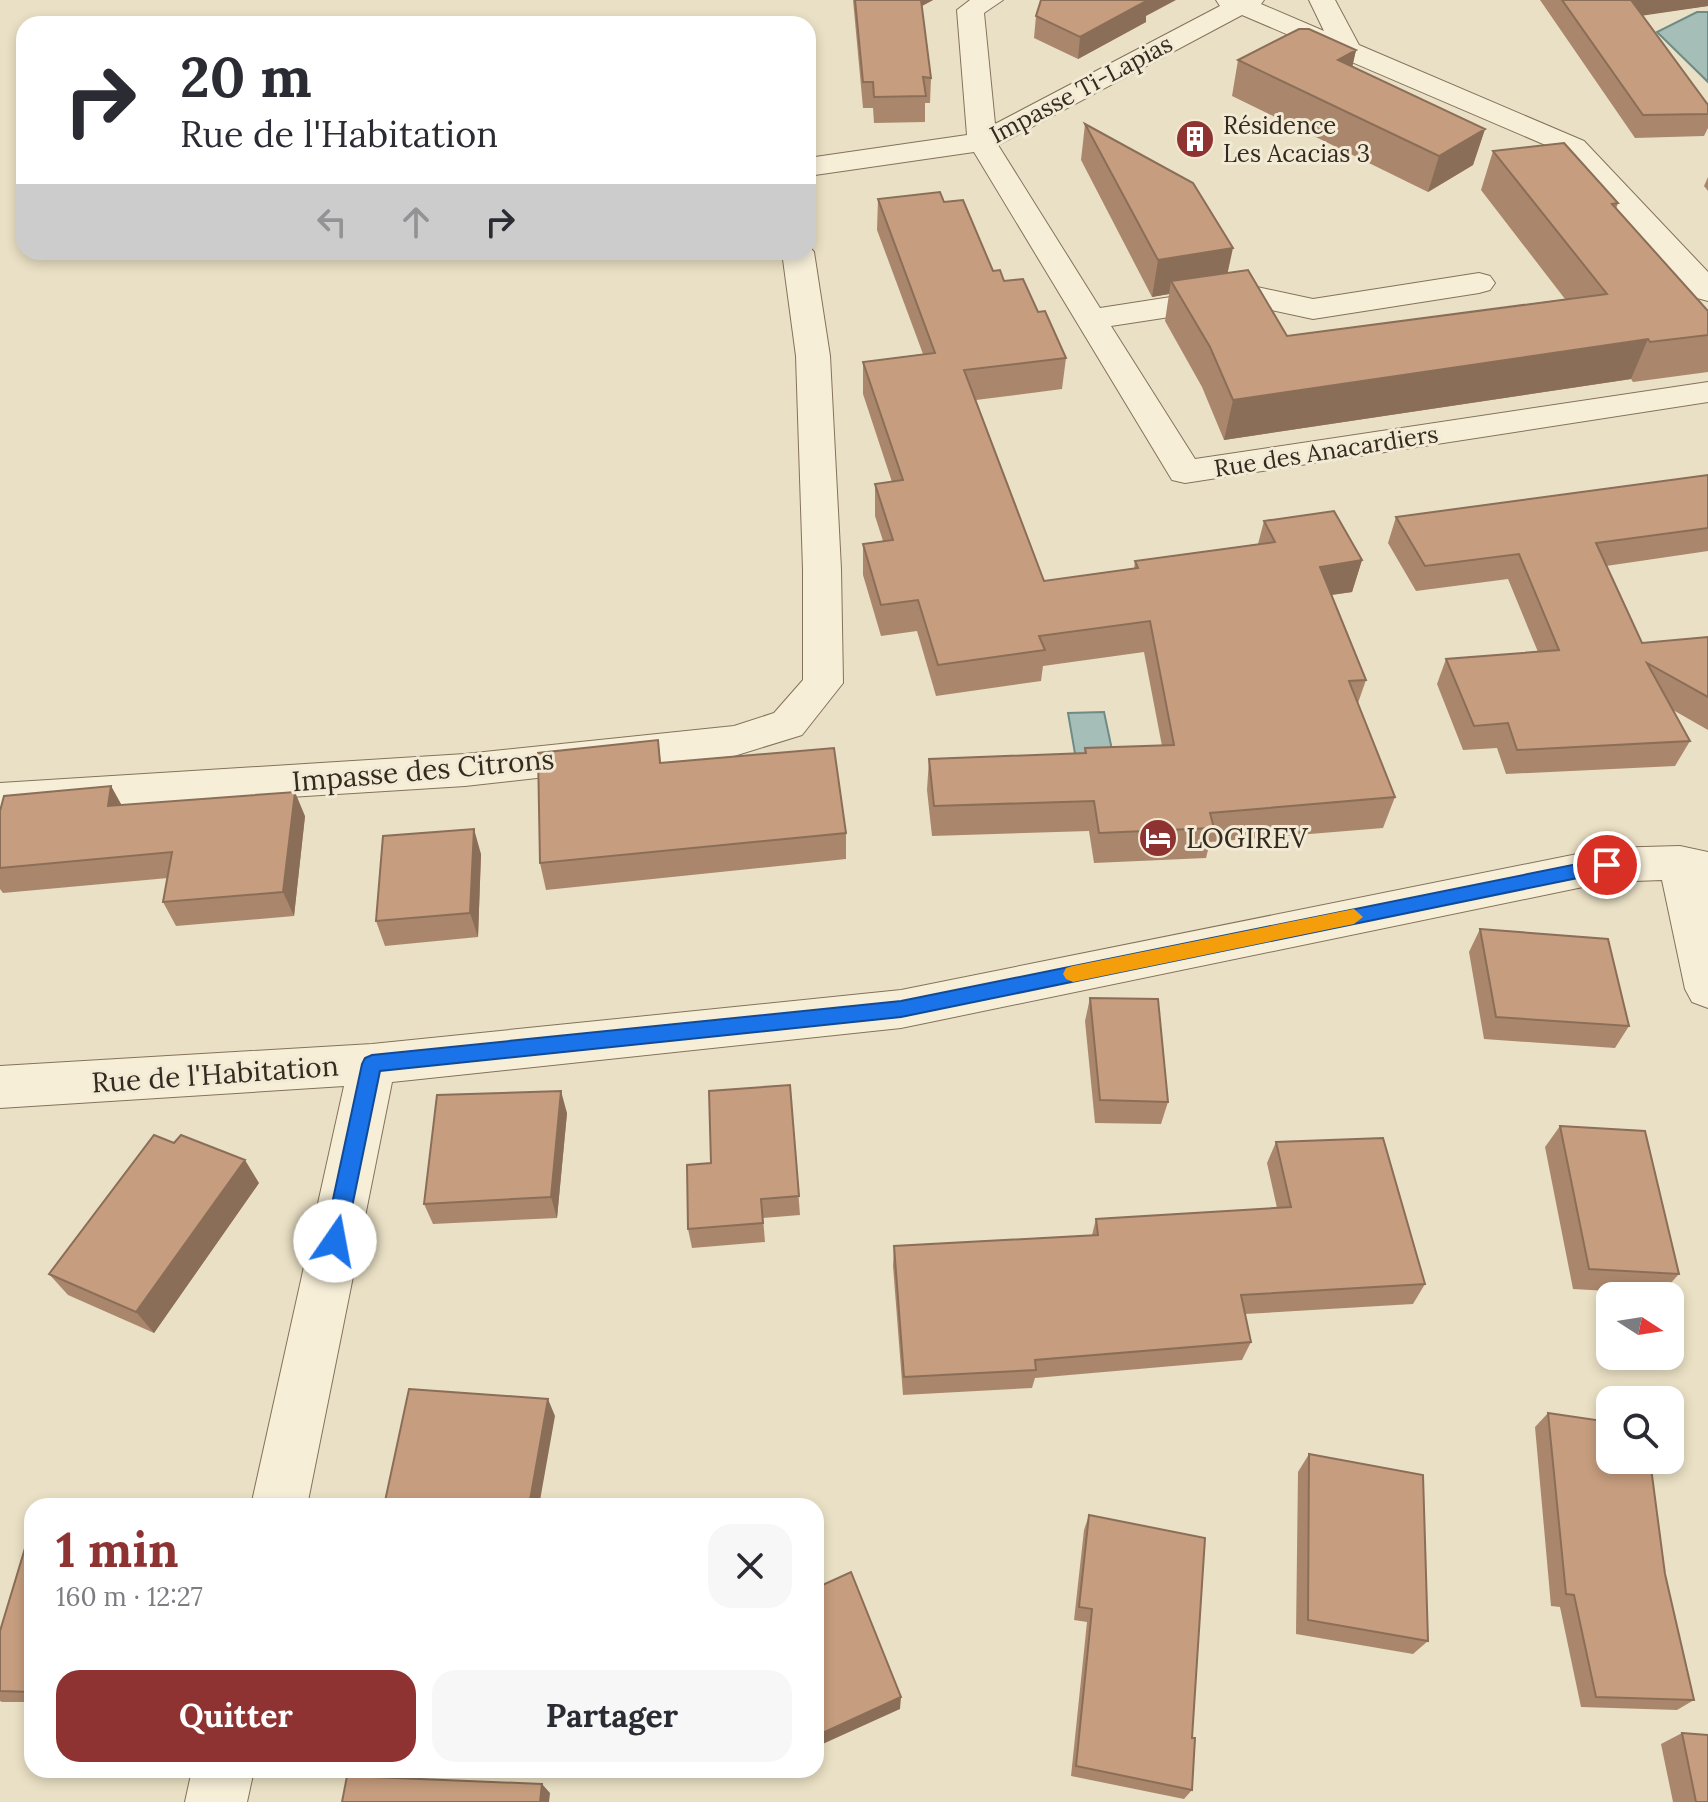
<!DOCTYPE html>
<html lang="fr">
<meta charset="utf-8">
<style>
:root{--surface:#fff;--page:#f7f7f7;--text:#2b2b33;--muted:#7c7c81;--accent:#8e3331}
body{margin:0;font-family:Lora,serif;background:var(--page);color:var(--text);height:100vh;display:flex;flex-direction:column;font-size:30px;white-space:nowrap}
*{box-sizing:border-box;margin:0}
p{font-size:26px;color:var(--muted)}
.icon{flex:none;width:44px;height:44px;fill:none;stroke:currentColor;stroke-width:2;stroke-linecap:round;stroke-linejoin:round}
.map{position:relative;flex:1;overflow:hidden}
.panel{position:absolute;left:24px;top:1498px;width:800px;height:280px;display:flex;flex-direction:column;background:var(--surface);border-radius:24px;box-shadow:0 4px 12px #0003}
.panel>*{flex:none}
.banner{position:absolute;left:16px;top:16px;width:800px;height:244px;border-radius:24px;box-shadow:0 4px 12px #0003;background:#fff;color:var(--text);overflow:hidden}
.needle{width:52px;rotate:102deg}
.controls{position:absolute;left:1596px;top:1282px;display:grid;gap:16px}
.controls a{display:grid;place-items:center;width:88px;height:88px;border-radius:16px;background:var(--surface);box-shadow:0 4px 12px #0003;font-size:40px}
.pin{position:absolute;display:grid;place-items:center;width:68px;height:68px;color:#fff;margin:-34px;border:4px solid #fff;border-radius:50%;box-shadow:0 2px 8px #0007}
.me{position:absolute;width:88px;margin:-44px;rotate:12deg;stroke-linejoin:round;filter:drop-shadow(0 0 6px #0008)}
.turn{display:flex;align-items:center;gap:28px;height:168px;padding:0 32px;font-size:36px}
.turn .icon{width:104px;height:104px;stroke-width:2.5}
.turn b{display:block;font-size:56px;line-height:68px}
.lanes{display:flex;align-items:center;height:76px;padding:0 32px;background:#0003;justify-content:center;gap:40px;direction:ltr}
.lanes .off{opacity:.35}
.round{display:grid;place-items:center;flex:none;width:84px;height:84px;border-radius:24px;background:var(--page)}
.head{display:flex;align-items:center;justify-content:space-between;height:136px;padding:0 32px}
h1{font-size:48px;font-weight:700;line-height:60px;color:var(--accent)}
.button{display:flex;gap:16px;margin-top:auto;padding:16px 32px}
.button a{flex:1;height:92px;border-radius:24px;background:var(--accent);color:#fff;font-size:32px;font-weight:700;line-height:92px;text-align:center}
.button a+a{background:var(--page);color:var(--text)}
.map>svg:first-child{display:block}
</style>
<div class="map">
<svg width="1708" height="1802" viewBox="0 0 1708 1802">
<rect width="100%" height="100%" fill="#eae0c5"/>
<path fill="#a6beb8" stroke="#6e8b85" stroke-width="2" d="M1697,12H1708V82L1657,32Z
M1104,712L1115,764L1077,765L1068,713Z"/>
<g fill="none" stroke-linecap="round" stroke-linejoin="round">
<g stroke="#84725c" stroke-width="2">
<path id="minor" d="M970,0H1003L984,13L995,124L1220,6L1216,0H1264L1261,4L1324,31L1309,0H1335L1359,45L1584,141L1708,272V301L1697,298L1564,153L1242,15L998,145L1100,308L1248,285L1313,299L1479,273L1490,276L1495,283L1490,290L1479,293L1313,319L1248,305L1111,326L1195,459L1708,382V402L1185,483L1172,480L974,152L808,176V158L967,135L957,10Z
M808,245L814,252L830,356L841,569L843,683L802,735L734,756L465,786L0,815V783L465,754L734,726L774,713L803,680V569L796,356L782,252H808Z
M1680,846L1708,852V1008L1692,1002L1685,989L1662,880L1607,882L901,1028L392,1082L307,1506H251L344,1086L0,1108V1066L372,1044L901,990L1607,848Z
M192,1770H254L247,1802H185Z"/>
</g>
<use href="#minor" fill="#f6eed7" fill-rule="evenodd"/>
</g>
<path fill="#aa876c" d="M853,0H933L922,6L931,78L930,103H925V122L874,123L873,108H863Z
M1540,0H1708V6L1642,15L1708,105V128L1704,136L1635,138Z
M1036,16H1146V22L1078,59L1034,38Z
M1356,50L1352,67L1485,129L1473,165L1428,192L1232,96L1238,60Z
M1085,124L1287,336L1565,299L1481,190L1493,151L1618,203L1616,209L1708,311V372L1633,382L1631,379L1224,440L1202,387L1165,321L1169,294L1152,297L1081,160Z
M1708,177V191L1704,186Z
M878,199L944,202L993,271L1038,312L1066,358L1062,389L976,400L1044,581L1134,569L1135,561L1258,544L1264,521L1362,560L1352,592L1331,595L1366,680L1358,703L1395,797L1383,828L1210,842L1206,858L1094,863L1089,831L932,836L927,790L929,759L1084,753L1085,748L1162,746L1144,652L1043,666L1041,681L936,696L917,631L881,636L863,575V544L883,541L875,516V484L892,482L863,394V362L923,354L877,230Z
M1708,475V551L1606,566L1642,643L1708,637V730L1673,710L1690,741L1675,766L1506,774L1497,748L1463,750L1437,684L1446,659L1538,652L1508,579L1416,591L1388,543L1396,517Z
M658,740L661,763L846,833V859L546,890L540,863Z
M111,786L121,805L305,816L294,916L176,926L163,902L168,878L3,893L0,889V811Z
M481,854L478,937L385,946L376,921Z
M1480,929L1629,1026L1615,1048L1484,1039L1469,952Z
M1090,998L1168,1102L1161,1124L1095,1123L1085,1021Z
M790,1085L800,1215L763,1218L765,1242L692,1248L688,1229L711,1163Z
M567,1113L557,1218L433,1224L424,1204Z
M1560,1126L1679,1274L1661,1294L1573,1289L1545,1147Z
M1276,1142L1425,1284L1413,1304L1245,1314L1251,1342L1242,1360L1035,1378L1032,1388L903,1395L893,1266L894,1246L1092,1235L1096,1219L1277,1208L1267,1163Z
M259,1183L154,1333L68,1295L49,1274Z
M1548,1413L1665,1574L1694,1700L1677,1710L1581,1707L1560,1607L1551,1606L1535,1427Z
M1309,1454L1428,1641L1413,1654L1296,1634L1298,1472Z
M1089,1515L1192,1738V1790L1184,1799L1071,1776L1087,1622L1074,1620L1084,1530Z
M32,1535V1702H2L0,1701V1631Z
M1682,1733L1708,1802H1673L1661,1744Z"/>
<path fill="#8b6e58" d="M919,0H933L918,8Z
M1143,0H1176L1146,16V22L1078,59L1080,37Z
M1627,0H1708V6L1620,19Z
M1356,50L1348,86L1338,60Z
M1485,129L1473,165L1428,192L1439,156Z
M1233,248L1225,285L1171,281L1169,294L1152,297L1158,260Z
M1648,339L1631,379L1224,440L1233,400Z
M1362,560L1352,592L1310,598L1320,567Z
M111,786L125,811L108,806Z
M295,792L305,816L294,916L283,892Z
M474,829L481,854L478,937L470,913Z
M561,1091L567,1113L557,1218L551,1197Z
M245,1160L259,1183L154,1333L136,1312Z
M548,1399L555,1416L539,1506H529Z
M901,1697L900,1709L816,1747V1736Z
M542,1784L550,1793L549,1802H540Z"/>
<path fill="#c69d7e" stroke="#8b6e58" stroke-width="2" d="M855,0H921L931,78L923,77L926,96L874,97L873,82H863Z
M1041,0H1148L1080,37L1036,16Z
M1562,0H1631L1708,105V114L1643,115Z
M1299,29H1309L1356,50L1338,60L1485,129L1439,156L1238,60Z
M1085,124L1193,183L1233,248L1158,260Z
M1564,143L1618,203L1612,204L1708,311V335L1650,342L1648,339L1233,400L1210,347L1171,281L1248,270L1287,336L1607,294L1493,151Z
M940,192L944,202L963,200L993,271L1000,270L1004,281L1023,279L1038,312L1045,311L1066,358L964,370L1044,581L1138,568L1135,561L1275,542L1264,521L1334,511L1362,560L1320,567L1366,680L1349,681L1395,797L1210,813L1214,828L1099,833L1094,801L934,806L929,759L1086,753L1085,748L1174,745L1150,621L1039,636L1045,650L938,665L918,600L881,605L863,544L893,540L875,484L903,480L863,362L935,353L878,199Z
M1708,475V528L1596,543L1642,643L1708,637V697L1647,663L1690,741L1517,750L1508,723L1474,726L1446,659L1559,650L1519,554L1425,566L1396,517Z
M658,740L660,763L834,748L846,833L540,863L538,753Z
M111,786L108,806L295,792L283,892L163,902L172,852L0,868V811L4,796Z
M474,829L470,913L376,921L383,836Z
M1480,929L1608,939L1629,1026L1496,1017Z
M1090,998L1158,999L1168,1102L1100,1100Z
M790,1085L799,1196L761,1199L763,1223L688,1229L687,1165L711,1163L709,1091Z
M561,1091L551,1197L424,1204L437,1095Z
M1560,1126L1645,1131L1679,1274L1589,1269Z
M154,1135L174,1143L181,1135L245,1160L136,1312L49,1274Z
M1383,1138L1425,1284L1241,1295L1251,1342L1035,1360L1036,1370L904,1377L894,1246L1098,1235L1096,1219L1291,1207L1276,1142Z
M409,1389L548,1399L529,1506H384Z
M1548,1413L1610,1422V1460H1650L1665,1574L1694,1700L1596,1697L1574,1595L1566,1594Z
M1309,1454L1423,1475L1428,1641L1308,1620Z
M1089,1515L1205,1538L1192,1738H1195L1192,1790L1076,1766L1092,1609L1079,1607Z
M29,1535H32V1692L0,1691V1631Z
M851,1572L901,1697L816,1736V1588Z
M1682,1733L1708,1735V1802H1696Z
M347,1776L542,1784L540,1802H342Z"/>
<path fill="#1a73e8" stroke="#114b97" stroke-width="2" d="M1607,858L1616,865L1607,872L901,1017L380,1071L345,1241L342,1247L335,1250L327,1247L324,1241L362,1064L365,1058L372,1055L901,1001Z"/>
<path fill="#f59e0b" d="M1354,909L1363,917L1354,924L1073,982L1066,979L1063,974L1066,968L1073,966Z"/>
<defs>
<g id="building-disc" transform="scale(2)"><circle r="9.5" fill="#8e3331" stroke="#f2ead4"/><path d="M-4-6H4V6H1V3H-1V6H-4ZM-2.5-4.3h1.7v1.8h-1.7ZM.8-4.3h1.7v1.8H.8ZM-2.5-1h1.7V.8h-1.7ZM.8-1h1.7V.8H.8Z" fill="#fff"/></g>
<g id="hotel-disc" transform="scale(2)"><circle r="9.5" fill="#8e3331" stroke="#f2ead4"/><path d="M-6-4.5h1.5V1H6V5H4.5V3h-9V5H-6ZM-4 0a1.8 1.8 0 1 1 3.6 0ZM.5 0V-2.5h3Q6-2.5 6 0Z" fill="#fff"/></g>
</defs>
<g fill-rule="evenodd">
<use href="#building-disc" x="1195" y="139"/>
<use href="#hotel-disc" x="1158" y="838"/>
</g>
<g text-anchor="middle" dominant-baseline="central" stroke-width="6" stroke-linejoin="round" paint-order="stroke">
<g font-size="24" fill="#352a1f" stroke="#f2ead4">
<text transform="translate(1081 89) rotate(-28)">Impasse Ti-Lapias</text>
<text transform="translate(1326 451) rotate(-9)">Rue des Anacardiers</text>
</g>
<g font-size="24" fill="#352a1f" stroke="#f2ead4" text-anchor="start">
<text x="1223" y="125">Résidence<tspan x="1223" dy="28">Les Acacias 3</tspan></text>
</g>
<g font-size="28" fill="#352a1f" stroke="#f2ead4">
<text transform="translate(423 770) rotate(-5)">Impasse des Citrons</text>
<text transform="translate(215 1074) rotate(-4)">Rue de l'Habitation</text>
</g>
<g font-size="28" fill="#352a1f" stroke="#f2ead4" text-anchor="start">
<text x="1186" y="838">LOGIREV</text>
</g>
</g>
</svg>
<div class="controls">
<a><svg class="needle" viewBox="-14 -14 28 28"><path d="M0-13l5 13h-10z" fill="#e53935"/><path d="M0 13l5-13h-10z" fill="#7c7c81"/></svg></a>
<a><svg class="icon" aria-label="search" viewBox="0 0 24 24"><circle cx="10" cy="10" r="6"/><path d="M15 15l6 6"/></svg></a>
</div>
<div class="pin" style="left:1607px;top:865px;background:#d93025"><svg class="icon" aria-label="arrive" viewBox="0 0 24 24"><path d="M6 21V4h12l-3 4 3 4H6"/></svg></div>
<svg class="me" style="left:335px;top:1241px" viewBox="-20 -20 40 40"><circle r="19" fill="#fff"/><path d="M0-13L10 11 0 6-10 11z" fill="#1a73e8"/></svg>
<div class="banner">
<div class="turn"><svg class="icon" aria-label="right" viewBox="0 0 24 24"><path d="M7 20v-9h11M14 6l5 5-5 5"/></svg><div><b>20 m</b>Rue de l'Habitation</div></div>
<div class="lanes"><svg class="icon off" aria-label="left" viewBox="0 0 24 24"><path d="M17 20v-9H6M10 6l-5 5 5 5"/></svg><svg class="icon off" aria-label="ahead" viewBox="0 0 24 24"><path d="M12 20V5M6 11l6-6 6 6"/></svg><svg class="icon" aria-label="right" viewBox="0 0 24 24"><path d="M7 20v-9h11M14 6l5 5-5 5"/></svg></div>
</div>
<section class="panel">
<div class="head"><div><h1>1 min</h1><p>160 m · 12:27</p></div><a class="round"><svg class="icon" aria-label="close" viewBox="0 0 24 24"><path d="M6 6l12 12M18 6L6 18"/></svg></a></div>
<div class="button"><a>Quitter</a><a>Partager</a></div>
</section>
</div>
